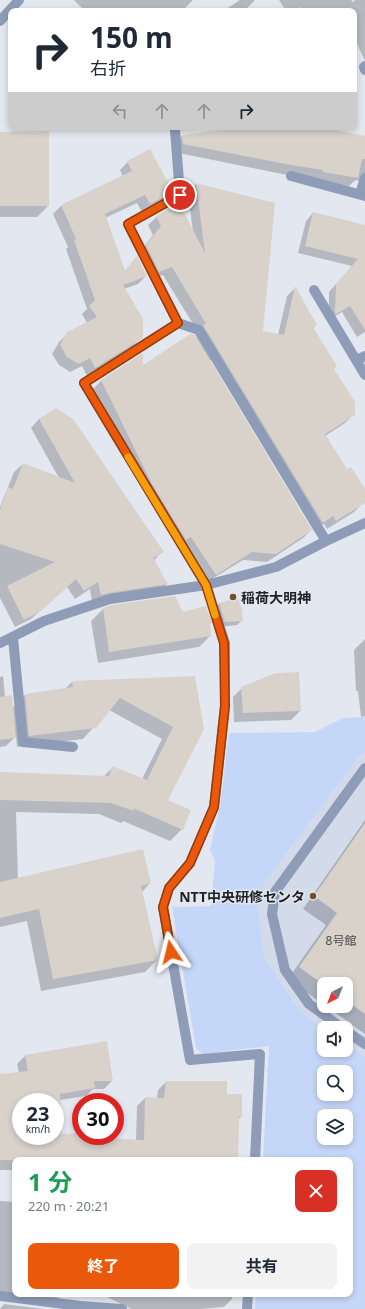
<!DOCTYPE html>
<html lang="ja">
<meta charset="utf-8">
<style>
:root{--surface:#fff;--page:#f2f2f3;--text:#1f2937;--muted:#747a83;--accent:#ea580c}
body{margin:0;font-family:"Noto Sans","Noto Sans JP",sans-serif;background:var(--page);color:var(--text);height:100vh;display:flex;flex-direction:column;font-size:15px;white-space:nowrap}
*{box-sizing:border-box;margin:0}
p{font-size:13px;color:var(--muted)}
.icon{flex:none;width:22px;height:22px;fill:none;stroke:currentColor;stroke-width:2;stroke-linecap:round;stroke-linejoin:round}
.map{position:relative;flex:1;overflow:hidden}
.sheet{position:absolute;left:12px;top:1157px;width:341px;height:140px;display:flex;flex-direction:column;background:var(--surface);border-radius:8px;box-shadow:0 2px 6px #0003}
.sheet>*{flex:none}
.hud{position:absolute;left:8px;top:8px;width:349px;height:122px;border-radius:8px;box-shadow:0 2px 6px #0003;background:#fff;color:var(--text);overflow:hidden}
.needle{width:26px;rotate:222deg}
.controls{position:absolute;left:317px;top:977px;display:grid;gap:8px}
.controls a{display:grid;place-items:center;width:36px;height:36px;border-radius:8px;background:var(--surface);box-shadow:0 2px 6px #0003;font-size:20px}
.speed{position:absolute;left:12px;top:1093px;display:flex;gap:8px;font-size:20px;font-weight:700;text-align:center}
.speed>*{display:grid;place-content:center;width:52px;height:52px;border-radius:50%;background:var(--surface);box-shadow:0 2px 6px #0003;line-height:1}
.speed small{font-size:10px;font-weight:400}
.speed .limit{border:6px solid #d22;background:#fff;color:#111}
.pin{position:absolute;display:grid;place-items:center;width:34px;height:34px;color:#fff;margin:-17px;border:2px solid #fff;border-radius:50%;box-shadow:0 1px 4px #0007}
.me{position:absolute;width:44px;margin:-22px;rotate:350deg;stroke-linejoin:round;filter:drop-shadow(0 0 3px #0008)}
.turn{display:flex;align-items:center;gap:14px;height:84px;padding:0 16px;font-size:18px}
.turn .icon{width:52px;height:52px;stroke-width:2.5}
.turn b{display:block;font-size:28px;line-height:34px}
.lanes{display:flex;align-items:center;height:38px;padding:0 16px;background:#0003;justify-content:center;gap:20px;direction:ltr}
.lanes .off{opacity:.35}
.round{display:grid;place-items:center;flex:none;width:42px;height:42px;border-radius:8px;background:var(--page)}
.overview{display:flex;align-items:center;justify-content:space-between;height:68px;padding:0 16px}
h1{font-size:24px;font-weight:700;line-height:30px;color:#1e9e55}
.button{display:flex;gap:8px;margin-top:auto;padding:8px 16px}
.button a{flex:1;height:46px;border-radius:8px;background:var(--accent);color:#fff;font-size:16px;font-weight:700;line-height:46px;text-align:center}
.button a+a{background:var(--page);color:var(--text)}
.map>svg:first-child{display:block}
</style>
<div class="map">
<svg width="365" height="1309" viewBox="0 0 365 1309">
<rect width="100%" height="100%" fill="#e3e7ef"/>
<path fill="#d3dae9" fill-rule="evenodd" d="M365,752V1057L346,1044V1028H324L300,1011L264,957L258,908L264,883L359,756ZM324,984H346V1006H324Z"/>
<path fill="#c5d7f9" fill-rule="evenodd" d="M365,717V752L359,756L264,883L258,908L264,957L300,1011L324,1028V1050H346V1044L365,1057V1309H255L256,1294H350V1160H263L269,1046L202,1054L196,1048L172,907L211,906L215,861L210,850L220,806L229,733L315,732L343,718ZM324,1072H346V1094H324ZM324,1116H346V1138H324Z"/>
<path fill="#0003" fill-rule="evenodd" d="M74,0H193L182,11H85Z
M240,0H255L244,11H223Z
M279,0H351L353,2L355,0H365V61L354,37V11H303L300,7L294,11H286Z
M240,127H311L365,137V190L358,180L354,181L348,187L315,179L282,174L174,152V145L182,136L238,129Z
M0,133L48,206L37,217H0Z
M128,162L172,191L163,200L142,212L137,203L105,218L125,271L137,258L146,276L138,284L124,289L142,337L134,345L87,376L82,366L70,372L59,365L52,354L59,342L68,333L87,323L82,314L87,309L66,249L68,247L53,214L61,206L123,177L120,170Z
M196,184L262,332L278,335L287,296L295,288L316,325L313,328L354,414L345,423L325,436L347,471L365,491L363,503L354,512L327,529L324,524L314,531L211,360L209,361L311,530L303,538L267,562L243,560L207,582L144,490L93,389L101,381L142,367L190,335L197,337L195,335L198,332L163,275L151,279L138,254L153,235L148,225L157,217L193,232L188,193Z
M313,213L365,226V332L357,337L342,312L329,320V292L352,266L298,253L306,221Z
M56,410L163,551L154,560L167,584L158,592L92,603L90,589L75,599L67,587L31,619L15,627L0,598V507L14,472L23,464L59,478L31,428L39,419Z
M237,599L242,620L237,625L220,627L214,608L219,604Z
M112,606L183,613L205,607L211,623L209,625L210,636L199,647L98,663L91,621L103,609Z
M365,639V716L361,717L358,691H356L354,650Z
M3,676L5,697L12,708L25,695L65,689L72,682L194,677L167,800L182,829L170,841L123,821L121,823L99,814L16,812L18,879L150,883L142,892L157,960L145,972L41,991L27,921L0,927V773L103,777L112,768L142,779L162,739L109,710L83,739L17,747L16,736L6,746L0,747V677Z
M242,688L300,711L291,720L234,722L233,697Z
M365,820V1034L326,1006H346V984H324V1005L288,979L326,925L303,909Z
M25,1056L112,1081L104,1089H93L86,1096L60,1100L61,1135L81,1134V1136H99V1139L136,1140L137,1106L145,1098H157L158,1090L166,1082L226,1095L241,1117L238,1119L237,1160H15V1170H0V1075L19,1073L17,1064ZM21,1102H55V1136H21Z
M0,1201L15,1202V1294H59V1297L51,1305L0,1298Z
M101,1294H232V1299L224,1307L201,1309H131Z
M4,1304L44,1309H0Z"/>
<path fill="#d8d2cb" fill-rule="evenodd" d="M245,127H321L365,136V159H362L358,178L323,172V170L291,165L183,144L182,135Z
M49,131V206H0V132Z
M150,149L173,192L150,204L145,195L105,214L125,271L137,256L147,276L123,285L143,319V338L95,368L90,358L79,364L67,357L60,345L67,332L97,317L89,306L95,300L74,240L76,239L61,205L132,171L127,161Z
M196,183L275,203L263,331L284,335L295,286L317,325L313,327L337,366L334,369L355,402V415L325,434L347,469L351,467L365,489V503L336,521L333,516L323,523L203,325L206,324L172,267L159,272L146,245L161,226L156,216L179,203L205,253Z
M313,212L365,225V330L350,306L336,314L335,313L336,284L358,259L305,246Z
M190,334L195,335L312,530L276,554L252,552L216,575L191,537L186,540L151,482L101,380L143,353V365Z
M56,408L73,419L164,552L153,558L168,584L109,593L101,595L98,582L84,591L76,579L41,611L24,620L7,586L55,562L0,544V510L8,487L13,489L23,463L75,483L39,419Z
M175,596L183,612L206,606L212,623H210L211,636L109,652L103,608L112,605Z
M238,598L242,609L243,621L225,622L219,603Z
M299,672L301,711L243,713L241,687L276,673Z
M195,676L204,729L168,800L191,810L183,830L133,808L134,811L111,803L0,800V772L109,776L112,766L147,780L173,727L120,698L96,728L29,736L25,694L73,687L72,681Z
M12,695L16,738L0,740V697Z
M365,823V1014L346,1000V984L324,985L299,967L337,913L314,896Z
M143,849L151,883L141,886L158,960L53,979L39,909L0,918V882Z
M107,1041L113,1081H94L95,1088L60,1094L62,1134L81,1133V1136H100V1138L144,1140L145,1097L164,1098L166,1081H227V1094H242V1117H239L238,1160H0V1074L28,1071L25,1055ZM21,1102H55V1136H21Z"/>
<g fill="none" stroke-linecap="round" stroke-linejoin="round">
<path stroke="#8e9cb8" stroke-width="10" d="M175,130L180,195L128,224L178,323
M357,360L365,356
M342,1028L309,1004L285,970L272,914L275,892L365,768
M346,1031L365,1044"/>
<path stroke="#8e9cb8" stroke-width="10" d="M365,66L364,67L365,70
M291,176L365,196
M360,194L365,178
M314,290L365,375
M13,638L23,742L73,747
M0,643L44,621L110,599L206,585L276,567L326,541L365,523
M255,1160L260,1054L190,1060L163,907L169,888L190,863L214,807L225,706V643L206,585L84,383L178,323L199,330L326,541
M0,1296L80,1306L122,1309
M247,1309L248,1294"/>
<path stroke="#8e9cb8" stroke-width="10" d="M0,21L19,0"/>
</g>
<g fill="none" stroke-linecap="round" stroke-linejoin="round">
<g stroke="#983908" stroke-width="10">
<path id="route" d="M171,952L163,907L169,888L190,863L214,807L225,706L224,643L206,585L84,383L178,323L128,224L180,195"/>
</g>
<use href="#route" stroke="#ea580c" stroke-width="7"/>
<path stroke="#f59e0b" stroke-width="7" d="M128,457L206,585L215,615"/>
</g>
<g fill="#6e5325" stroke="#e3e7ef" stroke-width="1.5">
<circle cx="233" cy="597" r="4"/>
<circle cx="313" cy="896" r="4"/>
</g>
<g text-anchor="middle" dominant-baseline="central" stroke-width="3" stroke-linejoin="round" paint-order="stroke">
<g font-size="12" fill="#4d4d4e">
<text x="341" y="940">8号館</text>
</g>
<g font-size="14" font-weight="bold" fill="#1f2124" stroke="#e3e7ef" text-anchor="start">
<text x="241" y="597">稲荷大明神</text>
<text x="305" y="896" text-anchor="end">NTT中央研修センタ</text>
</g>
</g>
</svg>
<div class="controls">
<a><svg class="needle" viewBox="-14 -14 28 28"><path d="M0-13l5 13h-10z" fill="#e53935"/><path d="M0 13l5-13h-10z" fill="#747a83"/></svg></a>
<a><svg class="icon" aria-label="sound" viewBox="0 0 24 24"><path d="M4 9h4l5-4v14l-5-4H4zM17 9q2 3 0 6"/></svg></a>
<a><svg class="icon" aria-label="search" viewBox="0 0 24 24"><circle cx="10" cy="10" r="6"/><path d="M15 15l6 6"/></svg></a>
<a><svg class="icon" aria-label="layers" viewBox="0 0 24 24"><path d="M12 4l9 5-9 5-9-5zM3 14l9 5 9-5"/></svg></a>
</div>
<div class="speed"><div>23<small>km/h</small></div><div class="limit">30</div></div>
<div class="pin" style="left:180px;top:195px;background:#d93025"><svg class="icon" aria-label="arrive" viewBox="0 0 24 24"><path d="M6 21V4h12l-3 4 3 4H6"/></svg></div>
<svg class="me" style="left:171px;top:952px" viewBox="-20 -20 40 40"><path d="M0-17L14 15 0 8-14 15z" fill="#ea580c" stroke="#fff" stroke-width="4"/></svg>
<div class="hud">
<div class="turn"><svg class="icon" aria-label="right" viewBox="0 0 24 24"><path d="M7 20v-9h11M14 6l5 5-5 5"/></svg><div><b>150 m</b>右折</div></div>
<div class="lanes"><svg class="icon off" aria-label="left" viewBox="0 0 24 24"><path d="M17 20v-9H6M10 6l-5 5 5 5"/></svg><svg class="icon off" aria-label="ahead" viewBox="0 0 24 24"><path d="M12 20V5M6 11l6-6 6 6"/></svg><svg class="icon off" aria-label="ahead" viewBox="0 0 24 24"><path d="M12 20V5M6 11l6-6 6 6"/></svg><svg class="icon" aria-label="right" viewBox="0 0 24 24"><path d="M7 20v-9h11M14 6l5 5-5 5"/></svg></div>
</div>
<section class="sheet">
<div class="overview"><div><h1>1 分</h1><p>220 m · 20:21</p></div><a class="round" style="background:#d93025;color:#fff"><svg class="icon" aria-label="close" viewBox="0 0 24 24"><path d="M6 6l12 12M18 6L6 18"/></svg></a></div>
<div class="button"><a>終了</a><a>共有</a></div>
</section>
</div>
